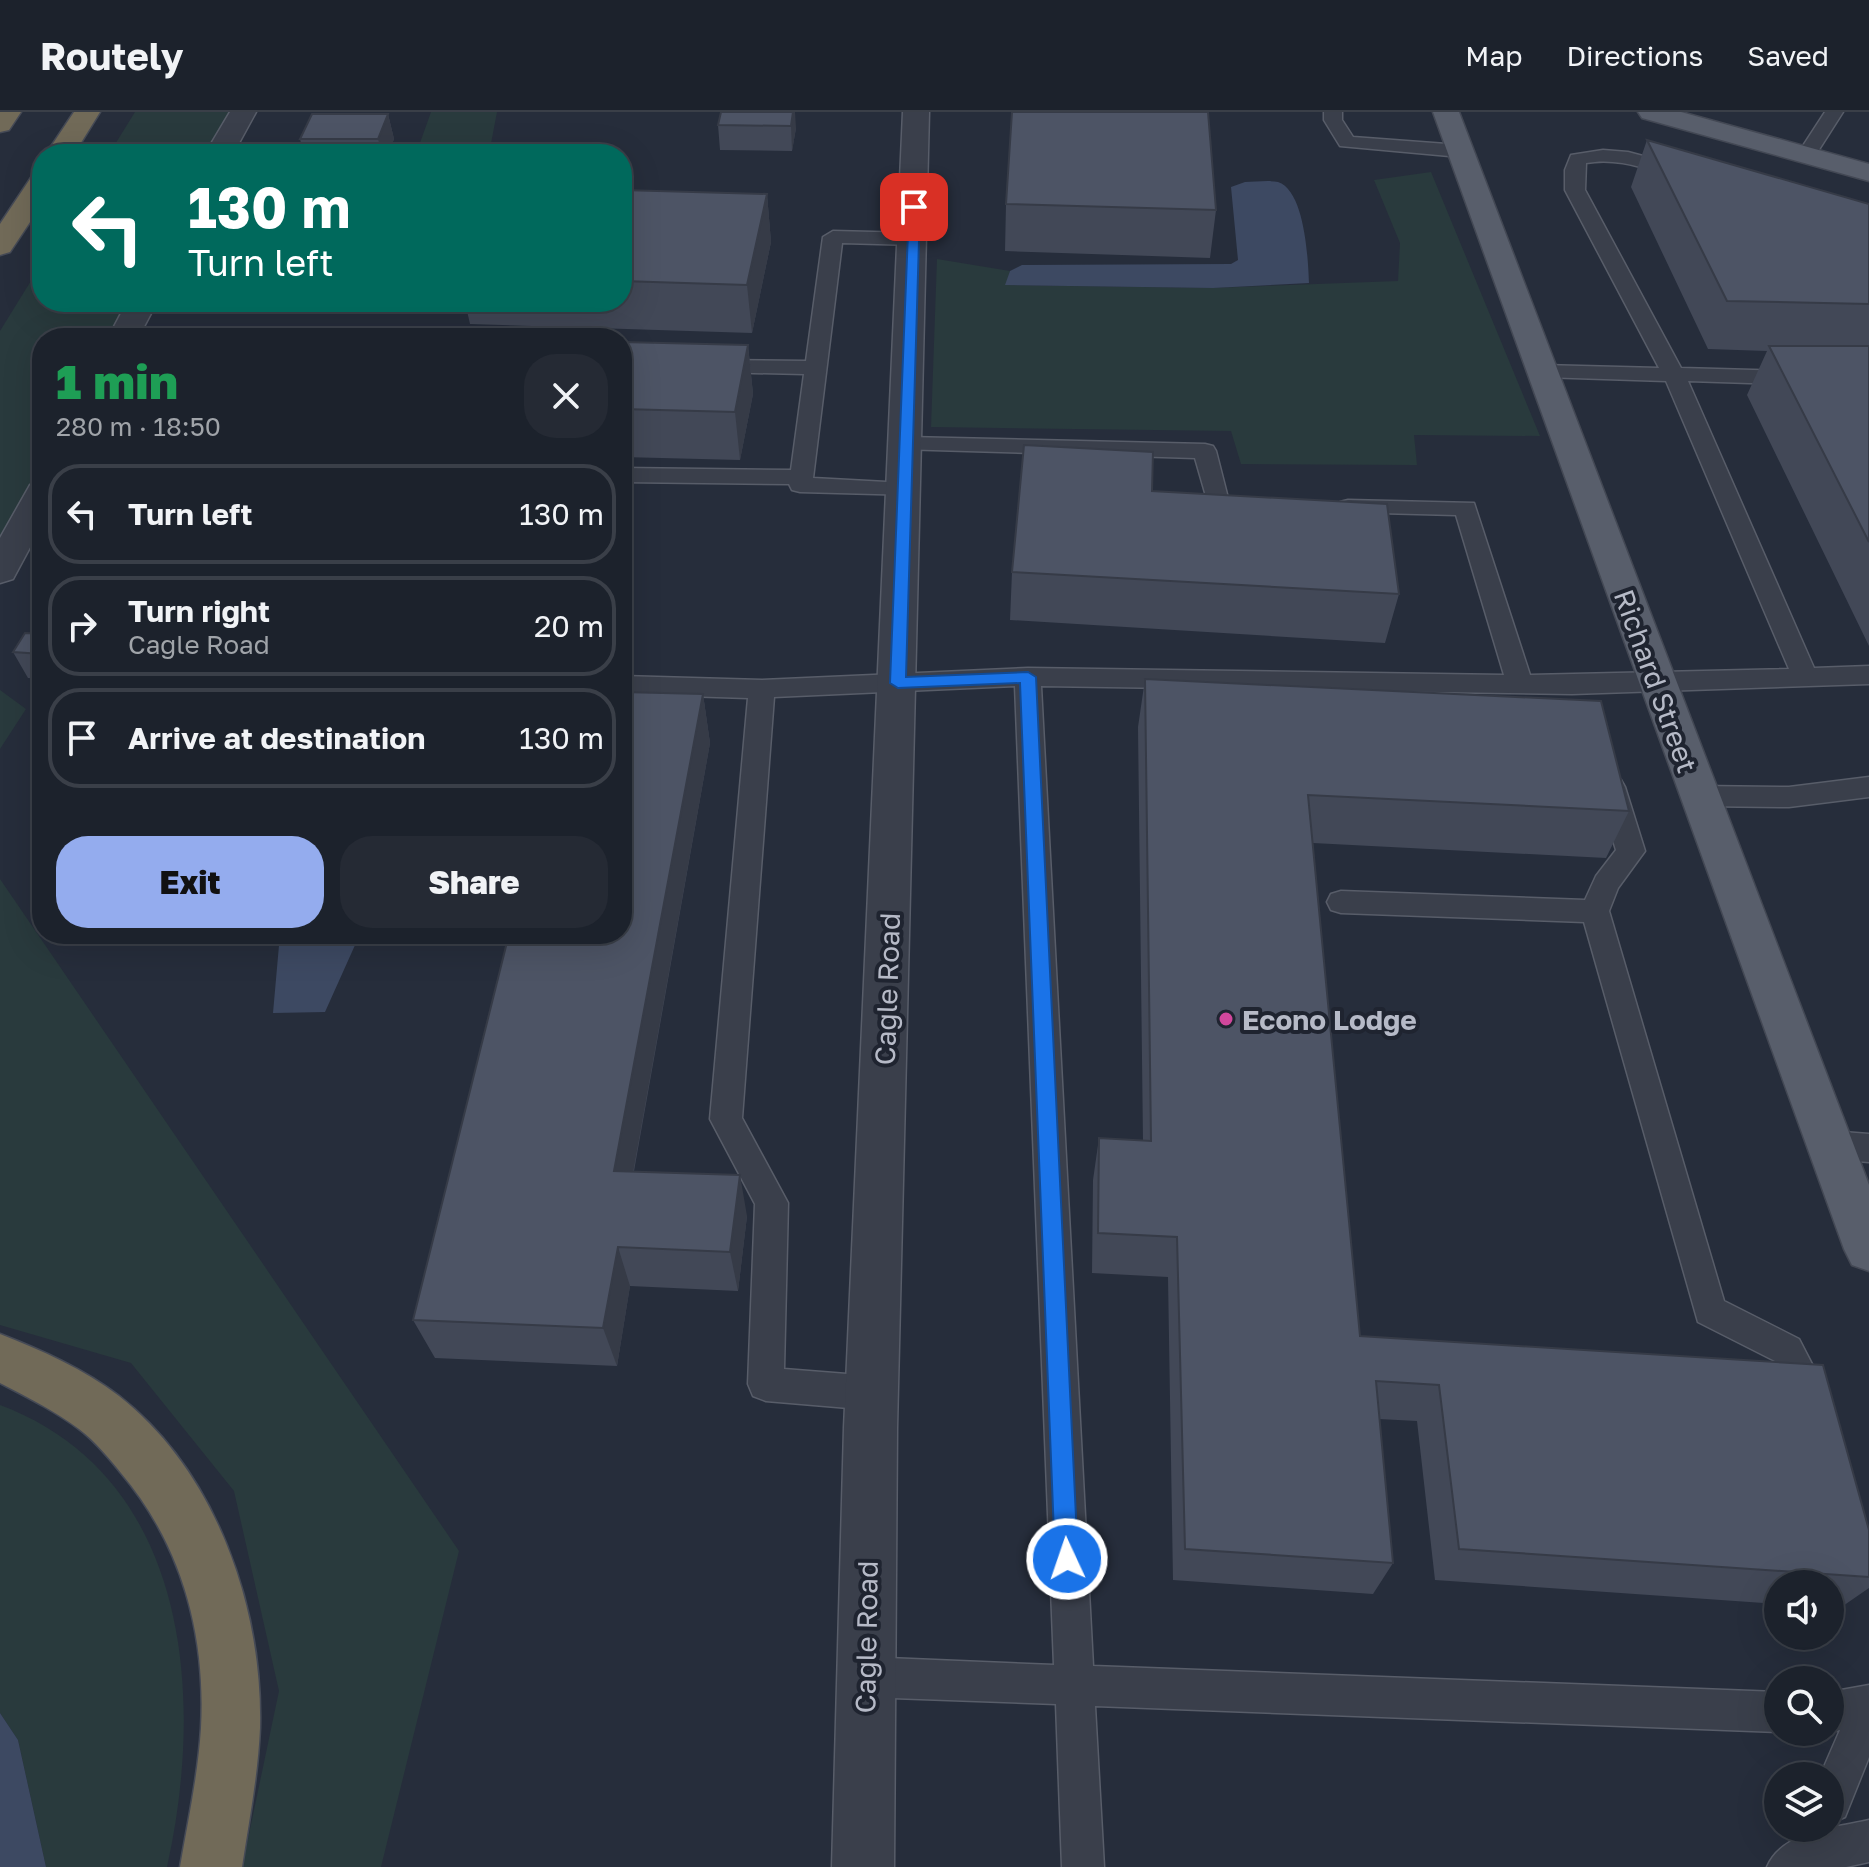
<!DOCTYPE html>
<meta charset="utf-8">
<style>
:root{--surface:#1c222c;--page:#252a34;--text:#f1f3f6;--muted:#a0a4a9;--line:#3a3f48;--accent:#94acee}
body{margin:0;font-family:"Golos Text",sans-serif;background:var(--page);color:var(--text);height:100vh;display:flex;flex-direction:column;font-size:30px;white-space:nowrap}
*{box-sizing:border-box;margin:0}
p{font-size:26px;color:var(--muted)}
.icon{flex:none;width:44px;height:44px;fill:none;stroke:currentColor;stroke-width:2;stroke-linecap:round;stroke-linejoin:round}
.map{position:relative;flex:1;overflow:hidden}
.side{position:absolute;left:32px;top:216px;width:600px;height:616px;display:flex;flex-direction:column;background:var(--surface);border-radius:32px;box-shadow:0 8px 32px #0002,0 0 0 2px var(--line)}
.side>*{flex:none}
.guide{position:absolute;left:32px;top:32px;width:600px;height:168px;border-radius:32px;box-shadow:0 8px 32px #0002,0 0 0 2px var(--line);background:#00695c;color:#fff;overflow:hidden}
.fabs{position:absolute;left:1764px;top:1458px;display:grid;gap:16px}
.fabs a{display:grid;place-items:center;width:80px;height:80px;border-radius:50%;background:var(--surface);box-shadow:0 8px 32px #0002,0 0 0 2px var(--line);font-size:40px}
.pin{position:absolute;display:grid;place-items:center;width:68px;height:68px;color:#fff;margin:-34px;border-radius:16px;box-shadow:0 4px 12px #0006}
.me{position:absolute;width:88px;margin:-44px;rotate:357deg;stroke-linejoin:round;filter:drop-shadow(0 0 6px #0008)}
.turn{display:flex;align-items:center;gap:28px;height:168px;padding:0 24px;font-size:36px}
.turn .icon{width:104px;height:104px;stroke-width:2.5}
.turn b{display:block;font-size:56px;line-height:68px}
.round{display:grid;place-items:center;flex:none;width:84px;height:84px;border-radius:32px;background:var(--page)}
.overview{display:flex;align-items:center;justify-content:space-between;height:136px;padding:0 24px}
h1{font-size:48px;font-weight:800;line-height:60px;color:#1e9e55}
.primary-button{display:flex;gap:16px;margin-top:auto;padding:16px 24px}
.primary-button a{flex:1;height:92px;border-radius:32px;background:var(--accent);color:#111;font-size:32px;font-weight:800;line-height:92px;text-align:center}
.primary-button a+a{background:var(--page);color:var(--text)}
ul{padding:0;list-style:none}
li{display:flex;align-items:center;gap:24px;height:100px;margin:0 16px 12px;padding:0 8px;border:4px solid var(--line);border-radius:32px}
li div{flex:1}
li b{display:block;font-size:30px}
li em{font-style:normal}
header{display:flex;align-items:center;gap:48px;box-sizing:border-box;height:112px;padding:0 40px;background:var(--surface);border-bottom:2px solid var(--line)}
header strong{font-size:38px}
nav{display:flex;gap:44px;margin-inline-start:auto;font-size:28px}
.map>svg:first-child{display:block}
</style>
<header>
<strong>Routely</strong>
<nav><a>Map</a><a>Directions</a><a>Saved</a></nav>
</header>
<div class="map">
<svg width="1869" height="1755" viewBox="0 0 1869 1755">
<rect width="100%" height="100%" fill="#262d3b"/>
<path fill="#293a3d" d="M135,0H233L210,42H109Z
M431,0H497L489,42H416Z
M1431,60L1540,324L1414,323L1417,353L1241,352L1231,319L931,315L937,147L1010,159L1006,173L1213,176L1398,169L1400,131L1374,68Z
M42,151V190H132L113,226H42V353L0,429V219Z
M0,578L26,597L0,637Z
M0,767L459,1439L381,1755H242L279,1579L234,1379L131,1251L0,1213Z
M0,1293C190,1364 205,1585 167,1755H46L18,1628L0,1601Z"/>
<path fill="#3d4962" d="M1245,70C1255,70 1269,68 1278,70C1305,79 1308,147 1309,171L1213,176L1005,173L1010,159L1022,153L1231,152L1238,148L1231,75Z
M280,822H360L325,900L273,901Z
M0,1601L18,1628L46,1755H0Z"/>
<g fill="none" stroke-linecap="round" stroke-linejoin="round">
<g stroke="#585d69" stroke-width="3">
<path id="service" d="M1324,0H1342V8L1353,25L1460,33L1469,39L1460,45L1340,34L1324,8Z
M1825,0H1843L1813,47H1799L1797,43Z
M1603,38L1628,40L1684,55L1686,59L1677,65C1646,57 1618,45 1586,51L1585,78L1681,256L1869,261V275L1688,269L1814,556L1869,554V572L1572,582L1041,574L1093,1554L1778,1580V1620L1095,1594L1104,1755H1062L1056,1592L864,1585L850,1579L844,1565L850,1551L864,1545L1054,1553L1015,574L774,585L742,1006L788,1091L784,1257L872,1264L885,1269L890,1281L885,1293L872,1298L766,1289L753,1284L748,1272L755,1092L710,1007L748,586L622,582V564L762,568L1028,556L1504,563L1456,403L1340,400L1336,395L1340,390L1348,388L1474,391L1530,563L1789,557L1666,269L1542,265L1531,259L1542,253L1659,256L1565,78V58L1571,43Z
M833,119L914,121L924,127L914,133L842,131L813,366L905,371L913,373L917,378L913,383L800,380L792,378L789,372L622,370V356L791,358L804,262L712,260L701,254L712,248L806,249L823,125Z
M907,325L1205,332L1213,334L1216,339L1228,386L1256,389L1260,394L1256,399L1210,398L1195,346L899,337L896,332L899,327Z
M1611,665L1621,668L1625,675L1645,739L1618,776L1609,799L1724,1189L1799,1227L1830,1287L1825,1299L1812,1304L1799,1299L1775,1249L1698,1210L1584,810L1341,801L1331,798L1327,790L1331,782L1341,779L1585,788L1596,764L1616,738L1597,675L1601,668Z
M1869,665V685L1789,695L1698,694L1688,691L1684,684L1688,677L1698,674L1789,675Z
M1830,1019L1869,1022V1050L1830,1047L1819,1043L1814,1033L1819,1023Z
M1869,1573V1645L1845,1705L1830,1711V1664H1820L1840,1618L1830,1620V1580Z
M1869,1708V1750L1846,1755H1767C1782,1719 1835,1716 1869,1708Z"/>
</g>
<g stroke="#585d69" stroke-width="3">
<path id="minor" d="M230,0H256L233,42H205Z
M903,0H929L897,1316L894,1755H832L844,1316Z
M127,190H157L138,226H108Z
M42,369V413L13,467L0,471V426L30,373Z"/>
</g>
<g stroke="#434854" stroke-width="3">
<path id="primary" d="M1433,0H1459L1869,1073V1159L1852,1153L1844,1137Z
M1638,0H1681L1869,52V69L1642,6Z"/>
</g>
<g stroke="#454a56" stroke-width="3">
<path id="motorway" d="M0,0H21L9,18L0,20Z
M74,0H100L74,42H46Z
M42,62V92L10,140L0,143V112L32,64Z
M0,1222C41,1238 84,1257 119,1284C216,1360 263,1496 260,1616C258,1663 249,1709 242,1755H180C188,1709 198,1663 201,1616C206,1523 182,1433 121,1361C109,1346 95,1329 79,1317C55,1299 27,1285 0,1271Z"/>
</g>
<use href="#service" fill="#3a3f4b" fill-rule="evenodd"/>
<use href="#minor" fill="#3a3f4b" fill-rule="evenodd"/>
<use href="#primary" fill="#585e6b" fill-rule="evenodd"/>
<use href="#motorway" fill="#716a58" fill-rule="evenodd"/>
</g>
<path fill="#424857" d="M721,0L796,16L792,39L720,38L718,13Z
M388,2L394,27L388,42H304L300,27Z
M1647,28L1869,92V534L1747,283L1767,239L1708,237L1631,75Z
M622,78L767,82L771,130L752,221L470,212L465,190H622Z
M1006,92L1216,98L1210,146L1005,139Z
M622,230L748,233L753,282L740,348L622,345Z
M1152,379L1399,482L1385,531L1010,508L1012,460Z
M42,522V567L28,566L13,540Z
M1145,567L1629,699L1606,746L1313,731L1360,1224L1869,1418V1476L1840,1496L1830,1495V1472H1778V1492L1435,1468L1417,1309L1379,1307L1393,1451L1373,1482L1173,1468L1168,1165L1092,1161L1093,1068L1099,1026L1143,1029L1138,615Z
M703,582L710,631L634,1059L747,1104L738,1179L630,1174L617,1254L435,1246L413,1208Z"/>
<path fill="#363b47" d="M793,0H795L796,16L792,39L791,14Z
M388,2L394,27L388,42H382L378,27Z
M767,82L771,130L752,221L747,173Z
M748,233L753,282L740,348L735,300Z
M703,582L710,631L626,1100L614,1059Z
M740,1063L747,1104L738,1179L730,1140Z
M618,1135L630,1174L617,1254L603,1216Z"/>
<path fill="#4d5465" stroke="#363b47" stroke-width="2" d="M721,0H793L791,14L718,13Z
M1012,0H1208L1216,98L1006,92Z
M312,2H388L378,27H300Z
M1647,28L1869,92V192L1727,189Z
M622,78L767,82L747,173L622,169Z
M378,223L479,226H377Z
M622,230L748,233L735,300L622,297Z
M1769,234H1869V430Z
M1024,333L1153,340L1152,379L1387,392L1399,482L1012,460Z
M25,521L42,522V542L13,540Z
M1145,567L1601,589L1629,699L1308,683L1360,1224L1823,1253L1869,1418V1465L1459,1437L1439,1273L1376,1269L1393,1451L1185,1437L1177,1125L1098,1121L1099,1026L1151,1029Z
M622,580L703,582L614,1059L740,1063L730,1140L618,1135L603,1216L413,1208L509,822H622Z"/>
<path fill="#1a73e8" stroke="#114b97" stroke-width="2" d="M914,92L920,95L906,565L1028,560L1036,565L1078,1447L1075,1455L1067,1459L1059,1455L1055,1447L1020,571L898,576L890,571L909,95Z"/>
<circle fill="#d1479c" stroke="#1f2430" stroke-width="3" cx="1226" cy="907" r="8"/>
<g text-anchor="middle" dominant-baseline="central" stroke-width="8" stroke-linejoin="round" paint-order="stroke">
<g font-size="28" fill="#b6bac7" stroke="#1f2430">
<text transform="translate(1656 569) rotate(70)">Richard Street</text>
<text transform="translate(887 877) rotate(-88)">Cagle Road</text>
<text transform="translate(866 1525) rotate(-89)">Cagle Road</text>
</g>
<g font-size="28" font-weight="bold" fill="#b6bac7" stroke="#1f2430" text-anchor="start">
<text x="1242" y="907">Econo Lodge</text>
</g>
</g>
</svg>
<div class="fabs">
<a><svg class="icon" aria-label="sound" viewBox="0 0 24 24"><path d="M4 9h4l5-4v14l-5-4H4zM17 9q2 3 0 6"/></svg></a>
<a><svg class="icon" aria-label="search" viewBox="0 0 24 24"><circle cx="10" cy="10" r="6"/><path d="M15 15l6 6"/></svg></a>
<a><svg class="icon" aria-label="layers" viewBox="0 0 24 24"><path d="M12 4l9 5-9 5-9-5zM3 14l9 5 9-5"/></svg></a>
</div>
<div class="pin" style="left:914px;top:95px;background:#d93025"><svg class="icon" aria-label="arrive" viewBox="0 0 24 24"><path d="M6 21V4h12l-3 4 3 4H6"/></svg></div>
<svg class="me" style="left:1067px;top:1447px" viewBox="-20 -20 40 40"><circle r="17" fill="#1a73e8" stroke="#fff" stroke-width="3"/><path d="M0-11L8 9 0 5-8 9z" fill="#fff"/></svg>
<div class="guide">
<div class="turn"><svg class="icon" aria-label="left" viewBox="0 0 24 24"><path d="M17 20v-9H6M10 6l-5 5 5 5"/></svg><div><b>130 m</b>Turn left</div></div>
</div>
<section class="side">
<div class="overview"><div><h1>1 min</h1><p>280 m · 18:50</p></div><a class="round"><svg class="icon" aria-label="close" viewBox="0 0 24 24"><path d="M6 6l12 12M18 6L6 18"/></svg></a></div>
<ul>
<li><svg class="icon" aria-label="left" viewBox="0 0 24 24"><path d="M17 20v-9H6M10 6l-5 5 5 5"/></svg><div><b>Turn left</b></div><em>130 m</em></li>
<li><svg class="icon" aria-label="right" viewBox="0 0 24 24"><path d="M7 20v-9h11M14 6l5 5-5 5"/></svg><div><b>Turn right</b><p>Cagle Road</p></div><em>20 m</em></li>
<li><svg class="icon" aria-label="arrive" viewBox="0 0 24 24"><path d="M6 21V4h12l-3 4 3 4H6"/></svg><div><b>Arrive at destination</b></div><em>130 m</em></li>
</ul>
<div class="primary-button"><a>Exit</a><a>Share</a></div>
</section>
</div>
